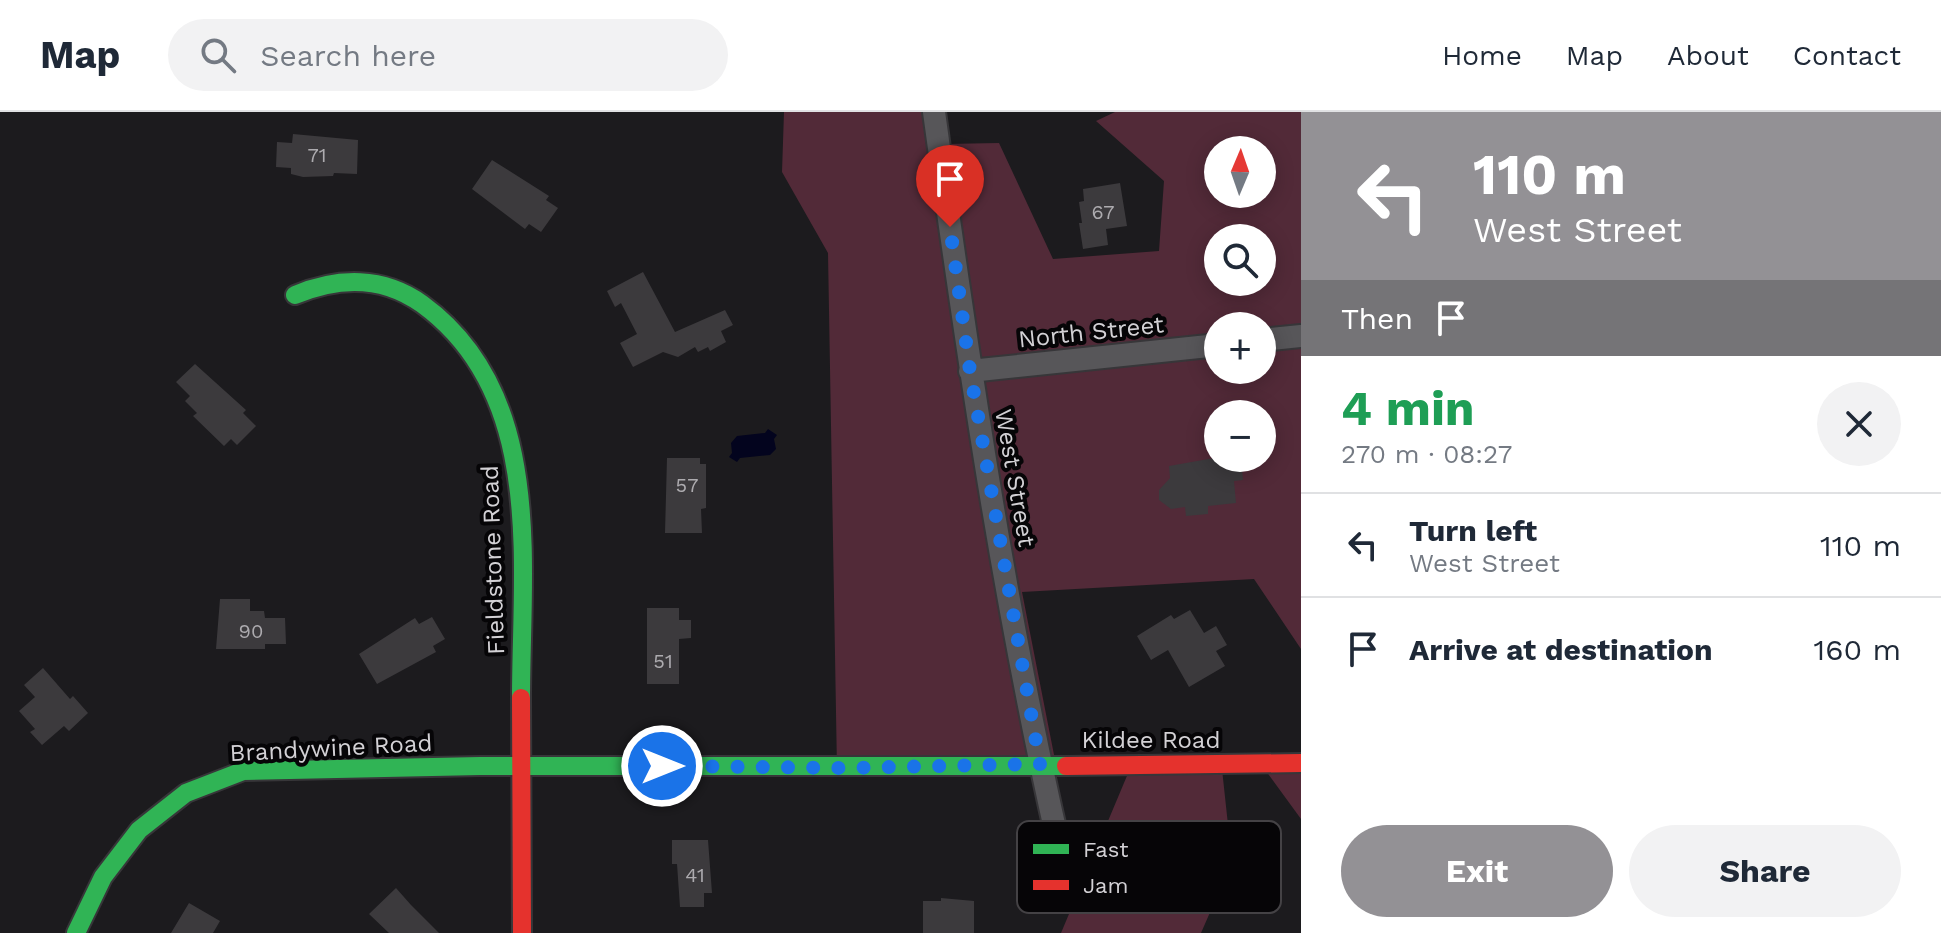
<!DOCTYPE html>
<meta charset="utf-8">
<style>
:root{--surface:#fff;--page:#f2f2f3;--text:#1f2937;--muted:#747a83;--line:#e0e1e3;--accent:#939195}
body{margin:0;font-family:"Work Sans",sans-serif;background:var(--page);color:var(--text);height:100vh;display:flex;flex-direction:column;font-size:30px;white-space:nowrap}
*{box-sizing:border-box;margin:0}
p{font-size:26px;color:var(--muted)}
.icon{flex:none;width:44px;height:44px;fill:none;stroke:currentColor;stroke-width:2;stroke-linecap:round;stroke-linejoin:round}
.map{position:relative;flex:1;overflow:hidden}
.side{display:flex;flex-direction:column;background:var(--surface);width:640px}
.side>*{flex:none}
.hud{background:#939195;color:#fff;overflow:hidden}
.needle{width:52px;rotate:2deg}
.fabs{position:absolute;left:1204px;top:24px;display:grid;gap:16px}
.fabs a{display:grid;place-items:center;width:72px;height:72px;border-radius:50%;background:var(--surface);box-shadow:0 4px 20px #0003;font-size:40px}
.pin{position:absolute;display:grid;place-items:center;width:68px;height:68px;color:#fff;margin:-82px -34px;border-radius:50% 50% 50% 0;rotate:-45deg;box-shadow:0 0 8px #0007}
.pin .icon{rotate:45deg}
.me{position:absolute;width:88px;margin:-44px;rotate:90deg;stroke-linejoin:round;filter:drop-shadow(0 0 6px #0008)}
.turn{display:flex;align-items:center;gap:28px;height:168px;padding:0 40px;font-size:36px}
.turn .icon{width:104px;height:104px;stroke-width:2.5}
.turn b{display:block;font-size:56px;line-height:68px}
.then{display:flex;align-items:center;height:76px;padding:0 40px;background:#0003;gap:16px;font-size:30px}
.round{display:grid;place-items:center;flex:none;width:84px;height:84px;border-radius:42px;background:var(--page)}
.headline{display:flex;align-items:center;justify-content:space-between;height:136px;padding:0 40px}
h1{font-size:48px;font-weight:700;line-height:60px;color:#1e9e55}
.primary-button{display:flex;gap:16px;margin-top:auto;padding:16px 40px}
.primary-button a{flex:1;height:92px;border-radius:48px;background:var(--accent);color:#fff;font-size:32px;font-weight:700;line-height:92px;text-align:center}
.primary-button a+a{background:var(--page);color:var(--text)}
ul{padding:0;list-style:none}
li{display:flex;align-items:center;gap:24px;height:104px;padding:0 40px;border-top:2px solid var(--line)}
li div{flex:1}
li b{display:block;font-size:30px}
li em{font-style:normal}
header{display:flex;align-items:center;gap:48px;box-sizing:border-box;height:112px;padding:0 40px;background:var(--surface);border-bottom:2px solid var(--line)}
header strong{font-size:38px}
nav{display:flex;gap:44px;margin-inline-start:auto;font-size:28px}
.search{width:560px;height:72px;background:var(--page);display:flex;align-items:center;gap:20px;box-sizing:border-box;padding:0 28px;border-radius:44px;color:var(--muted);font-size:30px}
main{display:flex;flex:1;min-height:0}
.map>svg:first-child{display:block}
</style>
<header>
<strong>Map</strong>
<div class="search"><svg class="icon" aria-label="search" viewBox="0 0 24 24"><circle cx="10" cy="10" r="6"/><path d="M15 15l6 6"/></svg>Search here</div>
<nav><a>Home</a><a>Map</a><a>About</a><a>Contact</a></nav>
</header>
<main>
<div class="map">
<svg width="1301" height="821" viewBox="0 0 1301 821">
<rect width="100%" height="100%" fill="#1c1b1e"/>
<path fill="#522a38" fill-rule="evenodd" d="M784,0H939L945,32L999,31L1053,147L1159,139L1164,69L1096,9L1115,0H1301V537L1254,467L1022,480L1057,658L837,657L828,141L782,60ZM1218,38H1262V82H1218ZM1218,126H1262V170H1218ZM1218,214H1262V258H1218ZM1218,302H1262V346H1218Z
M1222,657L1232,750L1201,821H1061L1129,659Z
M1266,659H1301V707Z"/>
<path fill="#03041e" d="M768,317L777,323L774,327L776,337L770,343L740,346L737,350L729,345L732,341L731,331L737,324L765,321Z"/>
<path fill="#3c3a3d" d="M293,22L358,28L357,62L334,61L333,64L303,65L291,62V56L276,55L277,30L292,31Z
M492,48L549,84L546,88L558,96L541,120L529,112L525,117L472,77Z
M1120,71L1127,114L1106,117L1108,133L1083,137L1079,111H1082L1079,90L1084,89L1083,77Z
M643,160L675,220L725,198L733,213L721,219L726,230L710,239L708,235L698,240L695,235L678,245L663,240L633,255L620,231L637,222L621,191L615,195L607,179Z
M195,252L246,298L243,301L256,314L237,333L231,327L224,334L193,304L197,301L185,289L190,284L176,270Z
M667,346H700V352H706V396L701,397L702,421H665Z
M1214,346H1241L1243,368L1234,369L1236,391L1208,394V402L1186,404L1185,395L1171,397L1159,388V378L1170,366L1169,354Z
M220,487H250V499H264L265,506H285L286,532H265V537H216Z
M647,496H679V508H691V526L679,527V572H647Z
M1190,498L1204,521L1216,514L1227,533L1216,539L1225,554L1189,575L1168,538L1151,548L1137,524L1171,503L1174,507Z
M432,505L445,527L433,534L436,540L377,572L359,542L415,506L419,512Z
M43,556L70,587L73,584L88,601L69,619L64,614L42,633L30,620L35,617L19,599L35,585L24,573Z
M672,728H708L712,781H704V795H680L677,752H672Z
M396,776L411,793L439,821H389L369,802Z
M941,786L974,789V821H923V789H941Z
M189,791L220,809L213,821H171Z"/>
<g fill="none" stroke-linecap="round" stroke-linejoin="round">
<g stroke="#373639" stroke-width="26">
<path id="street" d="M934,0C968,247 1004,495 1060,739
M1262,228L1301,224
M970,259L1218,233"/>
</g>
<g stroke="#373639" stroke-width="22">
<path id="fast" d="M295,183C338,165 383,164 422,192C546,282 521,452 521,586
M76,821L103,765L139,718L186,681L243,659L480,654H1066"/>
</g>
<g stroke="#373639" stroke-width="22">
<path id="jam" d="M521,586L522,821
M1066,654L1301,651"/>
</g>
<use href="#street" stroke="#575659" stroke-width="22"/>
<use href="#fast" stroke="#30b455" stroke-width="18"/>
<use href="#jam" stroke="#e5322d" stroke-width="18"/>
</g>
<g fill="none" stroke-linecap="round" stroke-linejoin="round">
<path stroke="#1a73e8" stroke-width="14" stroke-dasharray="0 25.2" d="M662,654L846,656L1040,652L970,259L950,115"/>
</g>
<g text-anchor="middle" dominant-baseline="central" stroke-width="8" stroke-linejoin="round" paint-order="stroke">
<g font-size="20" fill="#adabaf">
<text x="317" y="43">71</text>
<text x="1103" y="100">67</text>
<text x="687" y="373">57</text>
<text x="251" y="519">90</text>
<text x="663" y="549">51</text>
<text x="695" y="763">41</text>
</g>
<g font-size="24" fill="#d3d1d5" stroke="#060507">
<text transform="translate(1091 220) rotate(-6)">North Street</text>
<text transform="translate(1015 366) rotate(80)">West Street</text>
<text transform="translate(493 448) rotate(-92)">Fieldstone Road</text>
<text x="1151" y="628">Kildee Road</text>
<text transform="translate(331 636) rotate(-3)">Brandywine Road</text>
</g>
</g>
<rect x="1017" y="709" width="264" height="92" rx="12" fill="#060507" stroke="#444245" stroke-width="2"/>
<rect x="1033" y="732" width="36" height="10" fill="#30b455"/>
<rect x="1033" y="768" width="36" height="10" fill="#e5322d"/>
<g font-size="22" fill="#d3d1d5">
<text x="1083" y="745">Fast</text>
<text x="1083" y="781">Jam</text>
</g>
</svg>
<div class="fabs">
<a><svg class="needle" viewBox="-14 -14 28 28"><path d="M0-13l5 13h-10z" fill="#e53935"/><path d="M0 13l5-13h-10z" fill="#747a83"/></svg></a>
<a><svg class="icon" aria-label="search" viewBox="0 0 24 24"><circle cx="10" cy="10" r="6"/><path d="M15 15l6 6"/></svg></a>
<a>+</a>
<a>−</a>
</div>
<div class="pin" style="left:950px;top:115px;background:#d93025"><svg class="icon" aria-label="arrive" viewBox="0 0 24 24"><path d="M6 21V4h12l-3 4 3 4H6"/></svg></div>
<svg class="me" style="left:662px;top:654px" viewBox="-20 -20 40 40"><circle r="17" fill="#1a73e8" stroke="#fff" stroke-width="3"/><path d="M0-11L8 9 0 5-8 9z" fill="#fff"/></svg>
</div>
<section class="side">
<div class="hud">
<div class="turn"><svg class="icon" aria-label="left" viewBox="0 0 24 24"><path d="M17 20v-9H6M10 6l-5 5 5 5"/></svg><div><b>110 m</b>West Street</div></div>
<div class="then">Then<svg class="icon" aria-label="arrive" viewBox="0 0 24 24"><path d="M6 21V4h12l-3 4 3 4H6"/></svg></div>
</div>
<div class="headline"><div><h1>4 min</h1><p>270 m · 08:27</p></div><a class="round"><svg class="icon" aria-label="close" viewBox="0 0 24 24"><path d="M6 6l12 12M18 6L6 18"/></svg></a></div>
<ul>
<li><svg class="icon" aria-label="left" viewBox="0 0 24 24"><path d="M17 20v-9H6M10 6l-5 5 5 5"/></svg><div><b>Turn left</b><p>West Street</p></div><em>110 m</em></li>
<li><svg class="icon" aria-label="arrive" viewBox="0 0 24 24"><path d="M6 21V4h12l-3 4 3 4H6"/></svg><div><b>Arrive at destination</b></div><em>160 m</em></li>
</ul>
<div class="primary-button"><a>Exit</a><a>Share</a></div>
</section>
</main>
